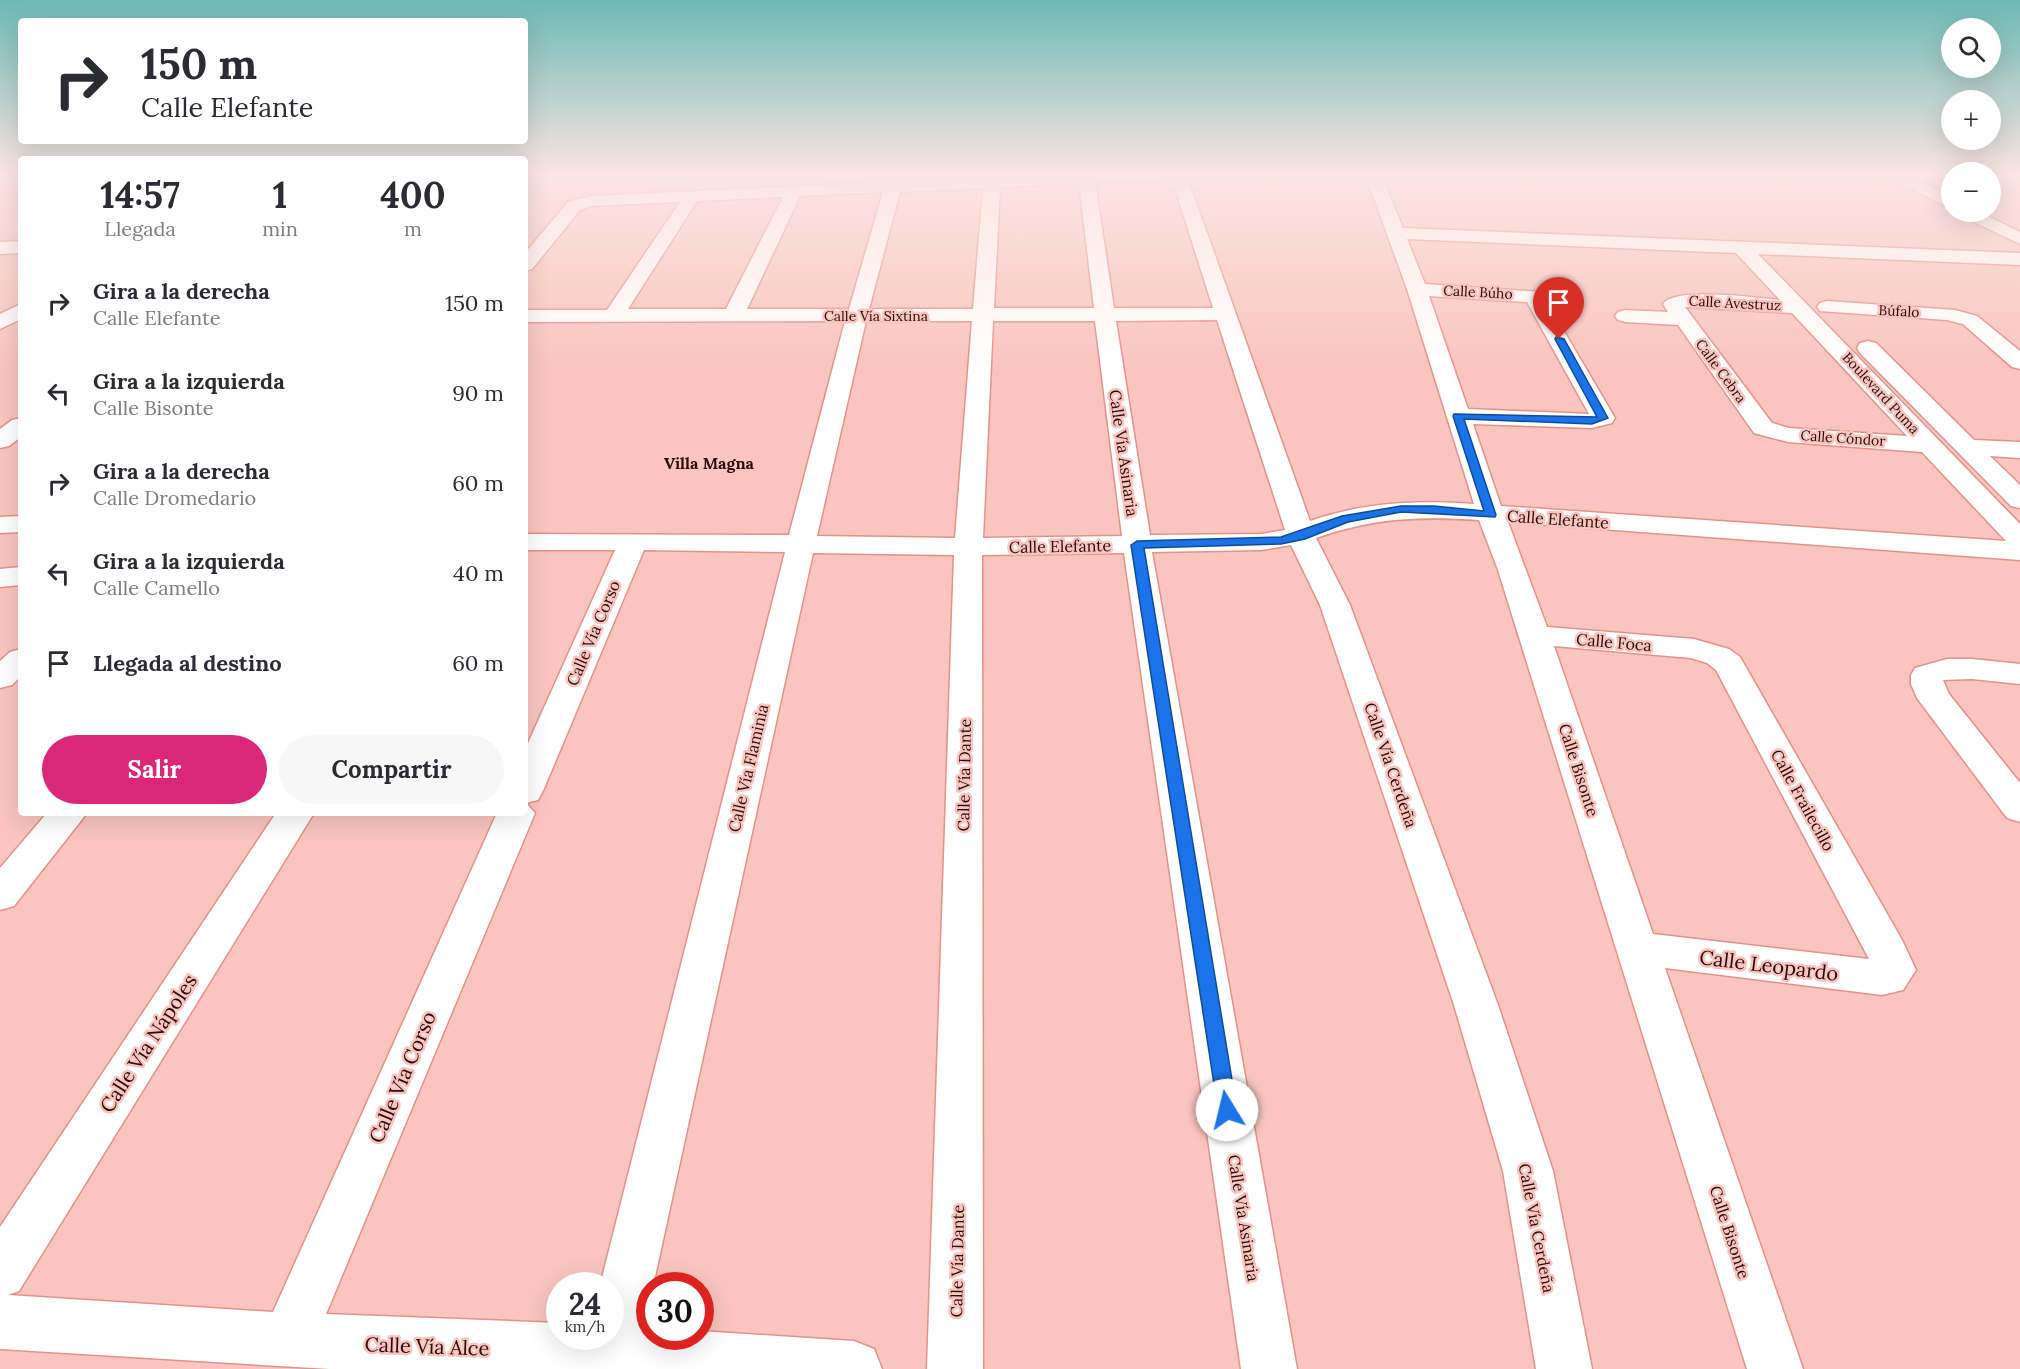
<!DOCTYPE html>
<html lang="es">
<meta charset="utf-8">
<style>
:root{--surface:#fff;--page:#f7f7f7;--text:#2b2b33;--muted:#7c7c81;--accent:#db2777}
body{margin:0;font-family:Lora,serif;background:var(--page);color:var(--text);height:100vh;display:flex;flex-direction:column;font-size:22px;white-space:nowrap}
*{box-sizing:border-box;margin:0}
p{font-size:20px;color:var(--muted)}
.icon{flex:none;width:33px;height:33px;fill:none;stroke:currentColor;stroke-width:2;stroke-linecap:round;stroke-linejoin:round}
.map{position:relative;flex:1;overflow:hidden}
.side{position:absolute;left:18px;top:156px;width:510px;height:660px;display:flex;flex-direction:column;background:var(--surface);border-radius:6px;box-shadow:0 6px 24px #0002}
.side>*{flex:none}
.hud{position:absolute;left:18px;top:18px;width:510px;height:126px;border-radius:6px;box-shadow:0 6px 24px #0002;background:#fff;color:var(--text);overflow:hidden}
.fabs{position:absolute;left:1941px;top:18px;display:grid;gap:12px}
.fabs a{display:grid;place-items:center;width:60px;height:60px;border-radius:50%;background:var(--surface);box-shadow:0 6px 24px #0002;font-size:30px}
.speed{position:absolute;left:546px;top:1272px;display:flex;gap:12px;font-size:30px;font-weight:700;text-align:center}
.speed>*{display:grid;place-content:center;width:78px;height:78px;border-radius:50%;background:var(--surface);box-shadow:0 6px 24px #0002;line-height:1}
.speed small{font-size:15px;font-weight:400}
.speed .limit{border:9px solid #d22;background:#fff;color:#111}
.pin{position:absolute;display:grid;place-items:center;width:51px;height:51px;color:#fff;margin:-62px -26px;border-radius:50% 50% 50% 0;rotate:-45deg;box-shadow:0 0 6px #0007}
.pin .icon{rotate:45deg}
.me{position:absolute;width:66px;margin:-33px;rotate:351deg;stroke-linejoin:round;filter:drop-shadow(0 0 4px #0008)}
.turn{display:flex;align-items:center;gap:21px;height:126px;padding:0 24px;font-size:27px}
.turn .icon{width:78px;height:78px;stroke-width:2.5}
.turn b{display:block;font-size:42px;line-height:51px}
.eta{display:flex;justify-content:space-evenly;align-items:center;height:102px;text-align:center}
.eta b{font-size:36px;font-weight:800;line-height:42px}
.action{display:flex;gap:12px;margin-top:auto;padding:12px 24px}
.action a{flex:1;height:69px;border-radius:36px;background:var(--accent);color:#fff;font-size:24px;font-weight:800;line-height:69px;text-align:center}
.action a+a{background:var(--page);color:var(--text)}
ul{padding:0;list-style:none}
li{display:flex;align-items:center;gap:18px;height:90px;padding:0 24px}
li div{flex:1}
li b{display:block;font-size:22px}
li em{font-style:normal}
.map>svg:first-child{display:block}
</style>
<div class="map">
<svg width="2020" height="1369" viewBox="0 0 2020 1369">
<rect width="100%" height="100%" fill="#f9c5be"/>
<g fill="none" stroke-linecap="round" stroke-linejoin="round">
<g stroke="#e39289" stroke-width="4">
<path id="service" d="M525,174H540L525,178Z"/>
</g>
<g stroke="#e39289" stroke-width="3">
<path id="minor" d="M1069,174H1186L1310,521C1364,502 1417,500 1474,504L1407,289L1365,174H1381L1403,228L2020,253V265L1758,254L2020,524V560L1508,522L1547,627L1694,639L1729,649L1740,657L1902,940L1916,970L1903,990L1882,995L1665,968L1803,1369H1747L1498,570L1479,520C1419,516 1373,518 1316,538L1350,605L1498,1005L1553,1171L1592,1369H1536L1503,1171L1454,1005L1320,605L1291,545L1261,550L1152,552L1297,1369H1241L1124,553L982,555L983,1369H927L954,555L813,553L653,1286H650V1302L644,1327H650V1336H700V1331L854,1341L874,1349L882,1369H330L0,1349V1227L276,813H314L19,1291L8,1295L273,1312L497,813H525V750L615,550H525V534L789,535L845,321L525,322V310H607L680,202L591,206L580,210L532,269L525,271V253L568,202L590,196ZM1172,179L1213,308H1114L1095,182ZM1079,183L1094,308H994L1000,187ZM983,188L973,309H869L900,192ZM883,192L849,309H747L800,196ZM783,197L726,309H628L697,201ZM1407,239L1736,253L1780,300C1758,298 1675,286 1663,304L1668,312L1625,310L1618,312L1615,316L1618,320L1625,322L1678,325L1754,433L1788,442L1922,452L2006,541L1501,506L1473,424L1592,428L1612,423L1615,418L1541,292L1425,284ZM1429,296L1527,302L1589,414L1468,409ZM1685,307L1792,313L1907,436L1789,428L1772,423ZM1217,320L1285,530L1261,534L1150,535L1116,321ZM866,321H972L955,538L817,536ZM993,321H1095L1122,536L983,538ZM644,550L785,552L600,1286H610V1336H560V1323L326,1314L535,813L526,803L538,800L543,791ZM1554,646L1691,658L1707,663L1716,670L1869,959L1653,934Z
M1885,174H1905L1952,197V209L1887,177Z
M1958,212H1979L2020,232V244L1961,216Z
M21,241V253L0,254V242Z
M1827,301L1955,310L1977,316L2020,351V369L2012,367L1963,324L1947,320L1820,311L1817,307L1820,303Z
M21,304V319L0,329V314Z
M1868,341L1876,343L1974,440L2020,442V458L1990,456L2020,485V508L2011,506L1860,353L1857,348L1860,343Z
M21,418V437L9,446L0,448V429L12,420Z
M21,516V532L0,533V517Z
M21,567V585L0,587V569Z
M21,649V676L12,685L0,688V661L10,652Z
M1947,659H1972L2020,664V684L1972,679L1943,680L1949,694L2020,783V822L2007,818L1917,698L1911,684V675L1915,668Z
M47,813H87L14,906L0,910V868Z"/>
</g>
<use href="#service" fill="#fff" fill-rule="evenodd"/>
<use href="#minor" fill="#fff" fill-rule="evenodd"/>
</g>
<linearGradient id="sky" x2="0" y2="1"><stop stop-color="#6cb9b4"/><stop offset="0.48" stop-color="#fce5e2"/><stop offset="1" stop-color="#fce5e2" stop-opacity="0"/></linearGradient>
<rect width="2020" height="366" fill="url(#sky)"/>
<path fill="#1a73e8" stroke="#114b97" stroke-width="1.5" d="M1556,337L1564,339L1608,418L1592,424L1464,419L1496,515L1495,517L1401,512L1348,522L1305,539L1281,544L1144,548L1237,1110L1234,1116L1227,1119L1220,1116L1218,1110L1131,545L1137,541L1281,537L1342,516L1401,506H1434L1484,511L1453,416L1454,414L1597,417L1555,339Z"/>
<g text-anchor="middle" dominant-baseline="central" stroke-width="5" stroke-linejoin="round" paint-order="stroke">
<g font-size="14" fill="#2a0c0a" stroke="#f9c5be">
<text transform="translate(1478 292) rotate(3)">Calle Búho</text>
<text transform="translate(1735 303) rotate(3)">Calle Avestruz</text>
<text transform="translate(1899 311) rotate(3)">Búfalo</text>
<text x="876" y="316">Calle Vía Sixtina</text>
<text transform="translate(1721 371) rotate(54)">Calle Cebra</text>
<text transform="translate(1881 393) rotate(47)">Boulevard Puma</text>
<text transform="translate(1843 438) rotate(4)">Calle Cóndor</text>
</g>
<g font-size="16" fill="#2a0c0a" stroke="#f9c5be">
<text transform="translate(1124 453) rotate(82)">Calle Vía Asinaria</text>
<text transform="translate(1558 519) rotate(4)">Calle Elefante</text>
<text transform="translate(1060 546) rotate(-1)">Calle Elefante</text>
<text transform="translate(593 633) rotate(-67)">Calle Vía Corso</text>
<text transform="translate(1614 642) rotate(5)">Calle Foca</text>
<text transform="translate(1391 765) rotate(71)">Calle Vía Cerdeña</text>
<text transform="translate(748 768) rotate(-77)">Calle Vía Flaminia</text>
<text transform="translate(1579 770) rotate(72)">Calle Bisonte</text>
<text transform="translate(964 775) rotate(-89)">Calle Vía Dante</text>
<text transform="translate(1803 800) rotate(61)">Calle Frailecillo</text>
<text transform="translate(1244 1218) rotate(81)">Calle Vía Asinaria</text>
<text transform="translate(1537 1228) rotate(79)">Calle Vía Cerdeña</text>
<text transform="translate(1730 1232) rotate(72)">Calle Bisonte</text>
<text transform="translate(957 1261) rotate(-89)">Calle Vía Dante</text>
</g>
<g font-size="16" font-weight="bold" fill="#2a0c0a" stroke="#f9c5be">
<text x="709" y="463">Villa Magna</text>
</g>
<g font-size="20" fill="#2a0c0a" stroke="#f9c5be">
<text transform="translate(1769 965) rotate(7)">Calle Leopardo</text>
<text transform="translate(148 1043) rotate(-57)">Calle Vía Nápoles</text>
<text transform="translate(402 1077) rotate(-67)">Calle Vía Corso</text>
<text transform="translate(427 1346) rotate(2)">Calle Vía Alce</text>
</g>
</g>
</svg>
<div class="fabs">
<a><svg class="icon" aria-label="search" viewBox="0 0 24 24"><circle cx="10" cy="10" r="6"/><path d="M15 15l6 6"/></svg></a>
<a>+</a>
<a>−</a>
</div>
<div class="speed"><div>24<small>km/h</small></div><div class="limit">30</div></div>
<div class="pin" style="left:1559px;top:339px;background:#d93025"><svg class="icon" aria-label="arrive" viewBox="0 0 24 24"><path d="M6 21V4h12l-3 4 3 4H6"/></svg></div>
<svg class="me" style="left:1227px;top:1110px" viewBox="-20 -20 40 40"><circle r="19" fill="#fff"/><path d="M0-13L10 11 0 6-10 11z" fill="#1a73e8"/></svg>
<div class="hud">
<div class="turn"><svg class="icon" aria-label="right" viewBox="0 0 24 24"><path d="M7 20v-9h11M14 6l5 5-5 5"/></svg><div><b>150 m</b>Calle Elefante</div></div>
</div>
<section class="side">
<div class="eta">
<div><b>14:57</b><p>Llegada</p></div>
<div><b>1</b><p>min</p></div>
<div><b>400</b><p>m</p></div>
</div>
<ul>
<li><svg class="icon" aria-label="right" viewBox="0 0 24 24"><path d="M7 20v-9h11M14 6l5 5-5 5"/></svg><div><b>Gira a la derecha</b><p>Calle Elefante</p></div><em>150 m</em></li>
<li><svg class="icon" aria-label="left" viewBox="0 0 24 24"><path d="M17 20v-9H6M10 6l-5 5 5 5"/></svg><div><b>Gira a la izquierda</b><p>Calle Bisonte</p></div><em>90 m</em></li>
<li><svg class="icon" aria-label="right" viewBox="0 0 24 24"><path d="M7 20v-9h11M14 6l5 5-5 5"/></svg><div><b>Gira a la derecha</b><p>Calle Dromedario</p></div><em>60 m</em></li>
<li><svg class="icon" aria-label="left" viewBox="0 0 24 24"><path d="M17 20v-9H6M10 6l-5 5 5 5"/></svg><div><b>Gira a la izquierda</b><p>Calle Camello</p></div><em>40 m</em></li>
<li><svg class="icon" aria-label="arrive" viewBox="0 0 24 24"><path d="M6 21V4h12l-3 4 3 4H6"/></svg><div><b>Llegada al destino</b></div><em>60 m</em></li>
</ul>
<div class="action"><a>Salir</a><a>Compartir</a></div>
</section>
</div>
